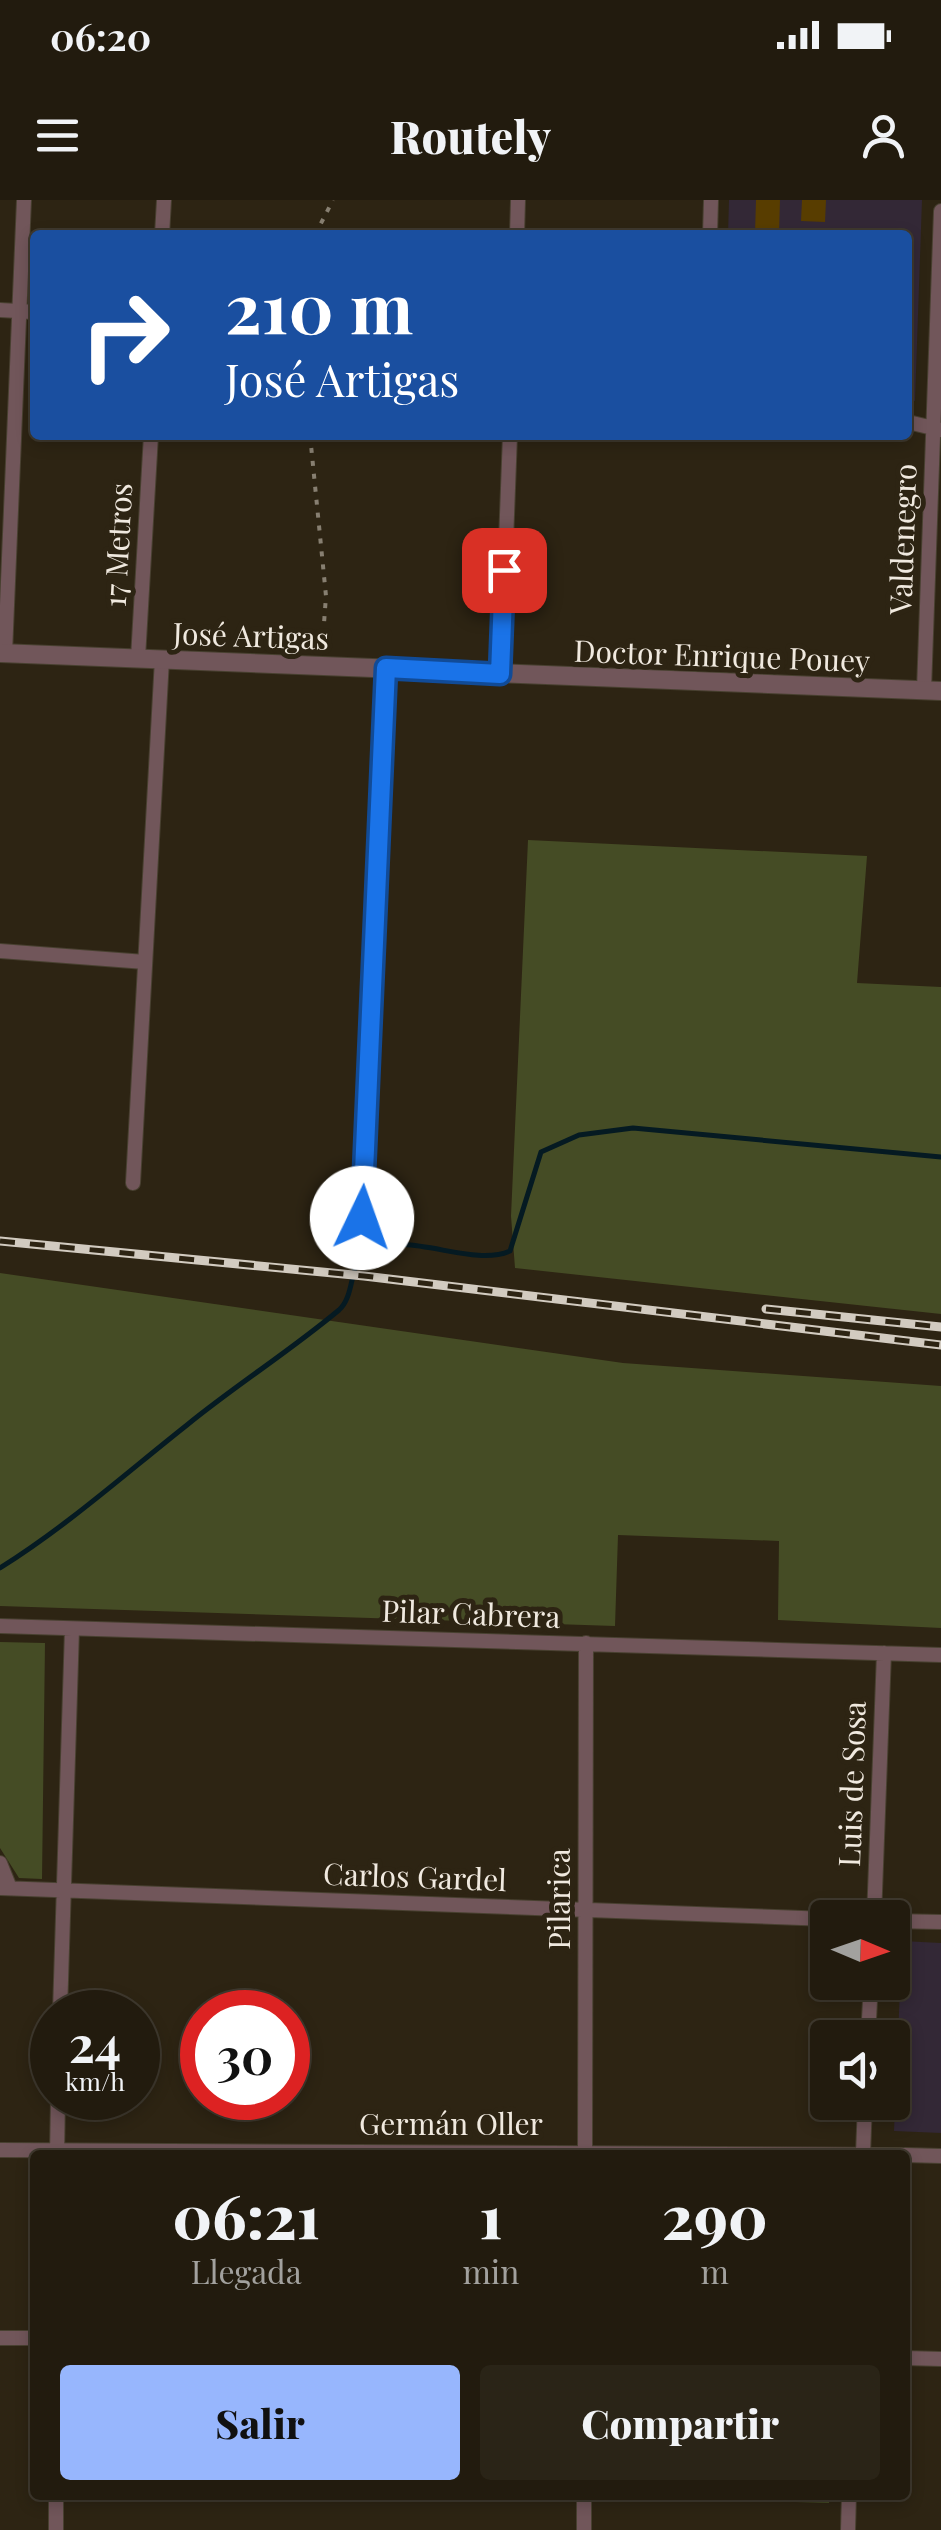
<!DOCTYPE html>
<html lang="es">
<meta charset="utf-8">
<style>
:root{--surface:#221b0e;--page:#2a2417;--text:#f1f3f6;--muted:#a2a19e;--line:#3f392e;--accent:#97b6fd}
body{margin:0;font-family:"Playfair Display",serif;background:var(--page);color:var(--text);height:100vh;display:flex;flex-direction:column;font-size:38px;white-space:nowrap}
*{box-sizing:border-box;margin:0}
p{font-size:32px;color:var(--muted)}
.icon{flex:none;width:55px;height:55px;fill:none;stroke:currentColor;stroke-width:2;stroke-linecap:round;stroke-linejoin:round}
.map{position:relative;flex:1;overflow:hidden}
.sheet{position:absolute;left:30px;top:1950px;width:880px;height:350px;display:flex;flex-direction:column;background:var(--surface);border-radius:10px;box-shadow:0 5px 15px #0003,0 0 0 2px var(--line)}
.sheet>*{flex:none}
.hud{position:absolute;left:30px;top:30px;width:882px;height:210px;border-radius:10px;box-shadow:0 5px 15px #0003,0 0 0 2px var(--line);background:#1a4fa0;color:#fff;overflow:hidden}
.needle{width:65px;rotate:92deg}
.tools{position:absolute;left:810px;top:1700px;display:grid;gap:20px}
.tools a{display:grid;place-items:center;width:100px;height:100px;border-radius:10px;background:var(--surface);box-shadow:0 5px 15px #0003,0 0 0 2px var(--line);font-size:50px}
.speed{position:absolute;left:30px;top:1790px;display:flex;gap:20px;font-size:50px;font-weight:700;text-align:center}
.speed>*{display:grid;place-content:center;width:130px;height:130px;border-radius:50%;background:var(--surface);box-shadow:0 5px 15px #0003,0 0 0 2px var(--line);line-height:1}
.speed small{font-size:25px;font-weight:400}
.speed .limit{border:15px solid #d22;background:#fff;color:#111}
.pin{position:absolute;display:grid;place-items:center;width:85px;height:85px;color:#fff;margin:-42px;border-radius:20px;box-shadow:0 5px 15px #0006}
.me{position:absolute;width:110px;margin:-55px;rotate:3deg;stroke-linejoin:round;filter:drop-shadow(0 0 8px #0008)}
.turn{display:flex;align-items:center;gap:35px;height:210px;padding:0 30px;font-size:45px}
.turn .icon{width:130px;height:130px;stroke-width:2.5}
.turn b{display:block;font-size:70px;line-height:85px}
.eta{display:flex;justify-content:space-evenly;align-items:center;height:170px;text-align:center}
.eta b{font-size:60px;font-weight:800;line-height:70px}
.button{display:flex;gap:20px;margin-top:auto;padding:20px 30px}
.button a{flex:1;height:115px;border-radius:10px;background:var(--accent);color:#111;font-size:40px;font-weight:800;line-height:115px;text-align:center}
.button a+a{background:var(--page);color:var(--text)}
.status{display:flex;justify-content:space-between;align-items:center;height:70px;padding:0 50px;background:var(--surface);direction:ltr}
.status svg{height:28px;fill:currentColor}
header{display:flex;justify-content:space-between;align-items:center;height:130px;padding:0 30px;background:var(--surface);font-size:45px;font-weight:800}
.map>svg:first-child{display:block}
</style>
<div class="status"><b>06:20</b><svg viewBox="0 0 49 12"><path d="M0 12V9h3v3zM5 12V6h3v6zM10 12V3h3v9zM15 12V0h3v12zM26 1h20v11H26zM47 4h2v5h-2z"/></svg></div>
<header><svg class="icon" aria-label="menu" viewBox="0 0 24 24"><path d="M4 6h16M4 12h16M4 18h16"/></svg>Routely<svg class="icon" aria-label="person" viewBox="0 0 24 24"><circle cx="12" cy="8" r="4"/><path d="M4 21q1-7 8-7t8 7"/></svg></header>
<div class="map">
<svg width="941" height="2330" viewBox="0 0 941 2330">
<rect width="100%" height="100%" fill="#2d2413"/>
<path fill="#332836" d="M729,0H922L915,201L908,199V35H728Z
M902,1741L941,1743V1933L894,1931Z"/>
<path fill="#454c25" d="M528,640L867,656L857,783L941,787V1114L515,1068L511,1016Z
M0,1073L623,1163L941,1186V1428L778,1420L779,1341L618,1335L615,1426L0,1406Z
M0,1442L45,1443L42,1679L19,1678L0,1648Z
M761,2295H829V2303L761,2301Z"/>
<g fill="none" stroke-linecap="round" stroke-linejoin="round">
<path stroke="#051a22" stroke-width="5" d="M0,1368C67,1326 125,1274 187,1225C236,1185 290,1151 339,1110C356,1095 348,1061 368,1051C409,1030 471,1068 510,1051L541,952L579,935L633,928L941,957"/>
</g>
<path fill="#583d00" d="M756,0H780L779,34L755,33Z
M802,0H826L825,22L801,21Z"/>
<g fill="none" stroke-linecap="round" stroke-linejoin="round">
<g stroke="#484030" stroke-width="16">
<path id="minor" d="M162,35L164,0
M517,35L518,0
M710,35L711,0
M0,110L35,112
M908,222L941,230
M5,453L24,0
M138,458L151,235
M501,474L510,235
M924,490L941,11
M0,751L145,762
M133,983L162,459
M361,1019L386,468
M0,1426L941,1455
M0,1663L10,1688
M0,1688L828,1719
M874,1718L884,1453
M892,1721L941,1722
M60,1812L72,1429
M868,1838L871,1782
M0,1950L902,1955
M57,1955L58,1898
M585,1955L586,1443
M863,1955L865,1902
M905,1955L941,1956
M0,2138H35
M905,2158L941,2159
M56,2295V2330
M584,2330V2295
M848,2330L849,2295"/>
</g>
<g stroke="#484030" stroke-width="20">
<path id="tertiary" d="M0,453L941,491"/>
</g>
<path stroke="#877f71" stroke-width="4" stroke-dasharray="5 8" stroke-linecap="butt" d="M315,35L333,0
M310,235L326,396L322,451"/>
<use href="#minor" stroke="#71565a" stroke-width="14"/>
<use href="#tertiary" stroke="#71565a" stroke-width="18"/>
<g stroke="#d2cbc0" stroke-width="9">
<path id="rail" d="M0,1041L364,1076L941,1145
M766,1109L941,1127"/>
</g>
<use href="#rail" stroke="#2d2413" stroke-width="5" stroke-dasharray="15" stroke-linecap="butt"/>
</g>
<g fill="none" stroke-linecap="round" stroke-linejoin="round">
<g stroke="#114b97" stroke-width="25">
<path id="route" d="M362,1018L386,468L500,474L504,370"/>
</g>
<use href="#route" stroke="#1a73e8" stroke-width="18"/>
</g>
<g text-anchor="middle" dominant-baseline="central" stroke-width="10" stroke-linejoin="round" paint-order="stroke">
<g font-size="30" fill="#f0e9df" stroke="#2d2413">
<text transform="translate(902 339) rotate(-88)">Valdenegro</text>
<text transform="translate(117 345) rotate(-87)">17 Metros</text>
<text transform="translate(251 435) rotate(2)">José Artigas</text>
<text transform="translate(722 455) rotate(2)">Doctor Enrique Pouey</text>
<text transform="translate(471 1413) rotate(2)">Pilar Cabrera</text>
<text transform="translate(851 1584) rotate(-88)">Luis de Sosa</text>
<text transform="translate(415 1676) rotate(2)">Carlos Gardel</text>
<text transform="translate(558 1699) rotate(-90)">Pilarica</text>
<text x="451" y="1923">Germán Oller</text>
</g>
</g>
</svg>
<div class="tools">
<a><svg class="needle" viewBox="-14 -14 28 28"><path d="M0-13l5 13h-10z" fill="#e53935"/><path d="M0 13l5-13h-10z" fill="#a2a19e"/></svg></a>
<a><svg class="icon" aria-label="sound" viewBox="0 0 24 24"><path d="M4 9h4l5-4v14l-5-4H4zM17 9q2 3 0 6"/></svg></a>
</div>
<div class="speed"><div>24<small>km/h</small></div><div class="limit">30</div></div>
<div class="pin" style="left:504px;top:370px;background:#d93025"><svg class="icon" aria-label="arrive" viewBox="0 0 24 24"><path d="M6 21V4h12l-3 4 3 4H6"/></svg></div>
<svg class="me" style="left:362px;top:1018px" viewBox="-20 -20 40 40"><circle r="19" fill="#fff"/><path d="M0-13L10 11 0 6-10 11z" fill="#1a73e8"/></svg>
<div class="hud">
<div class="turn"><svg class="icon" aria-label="right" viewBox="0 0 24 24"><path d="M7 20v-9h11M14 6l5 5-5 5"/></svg><div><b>210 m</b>José Artigas</div></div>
</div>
<section class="sheet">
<div class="eta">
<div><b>06:21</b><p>Llegada</p></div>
<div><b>1</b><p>min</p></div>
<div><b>290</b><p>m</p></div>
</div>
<div class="button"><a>Salir</a><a>Compartir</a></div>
</section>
</div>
